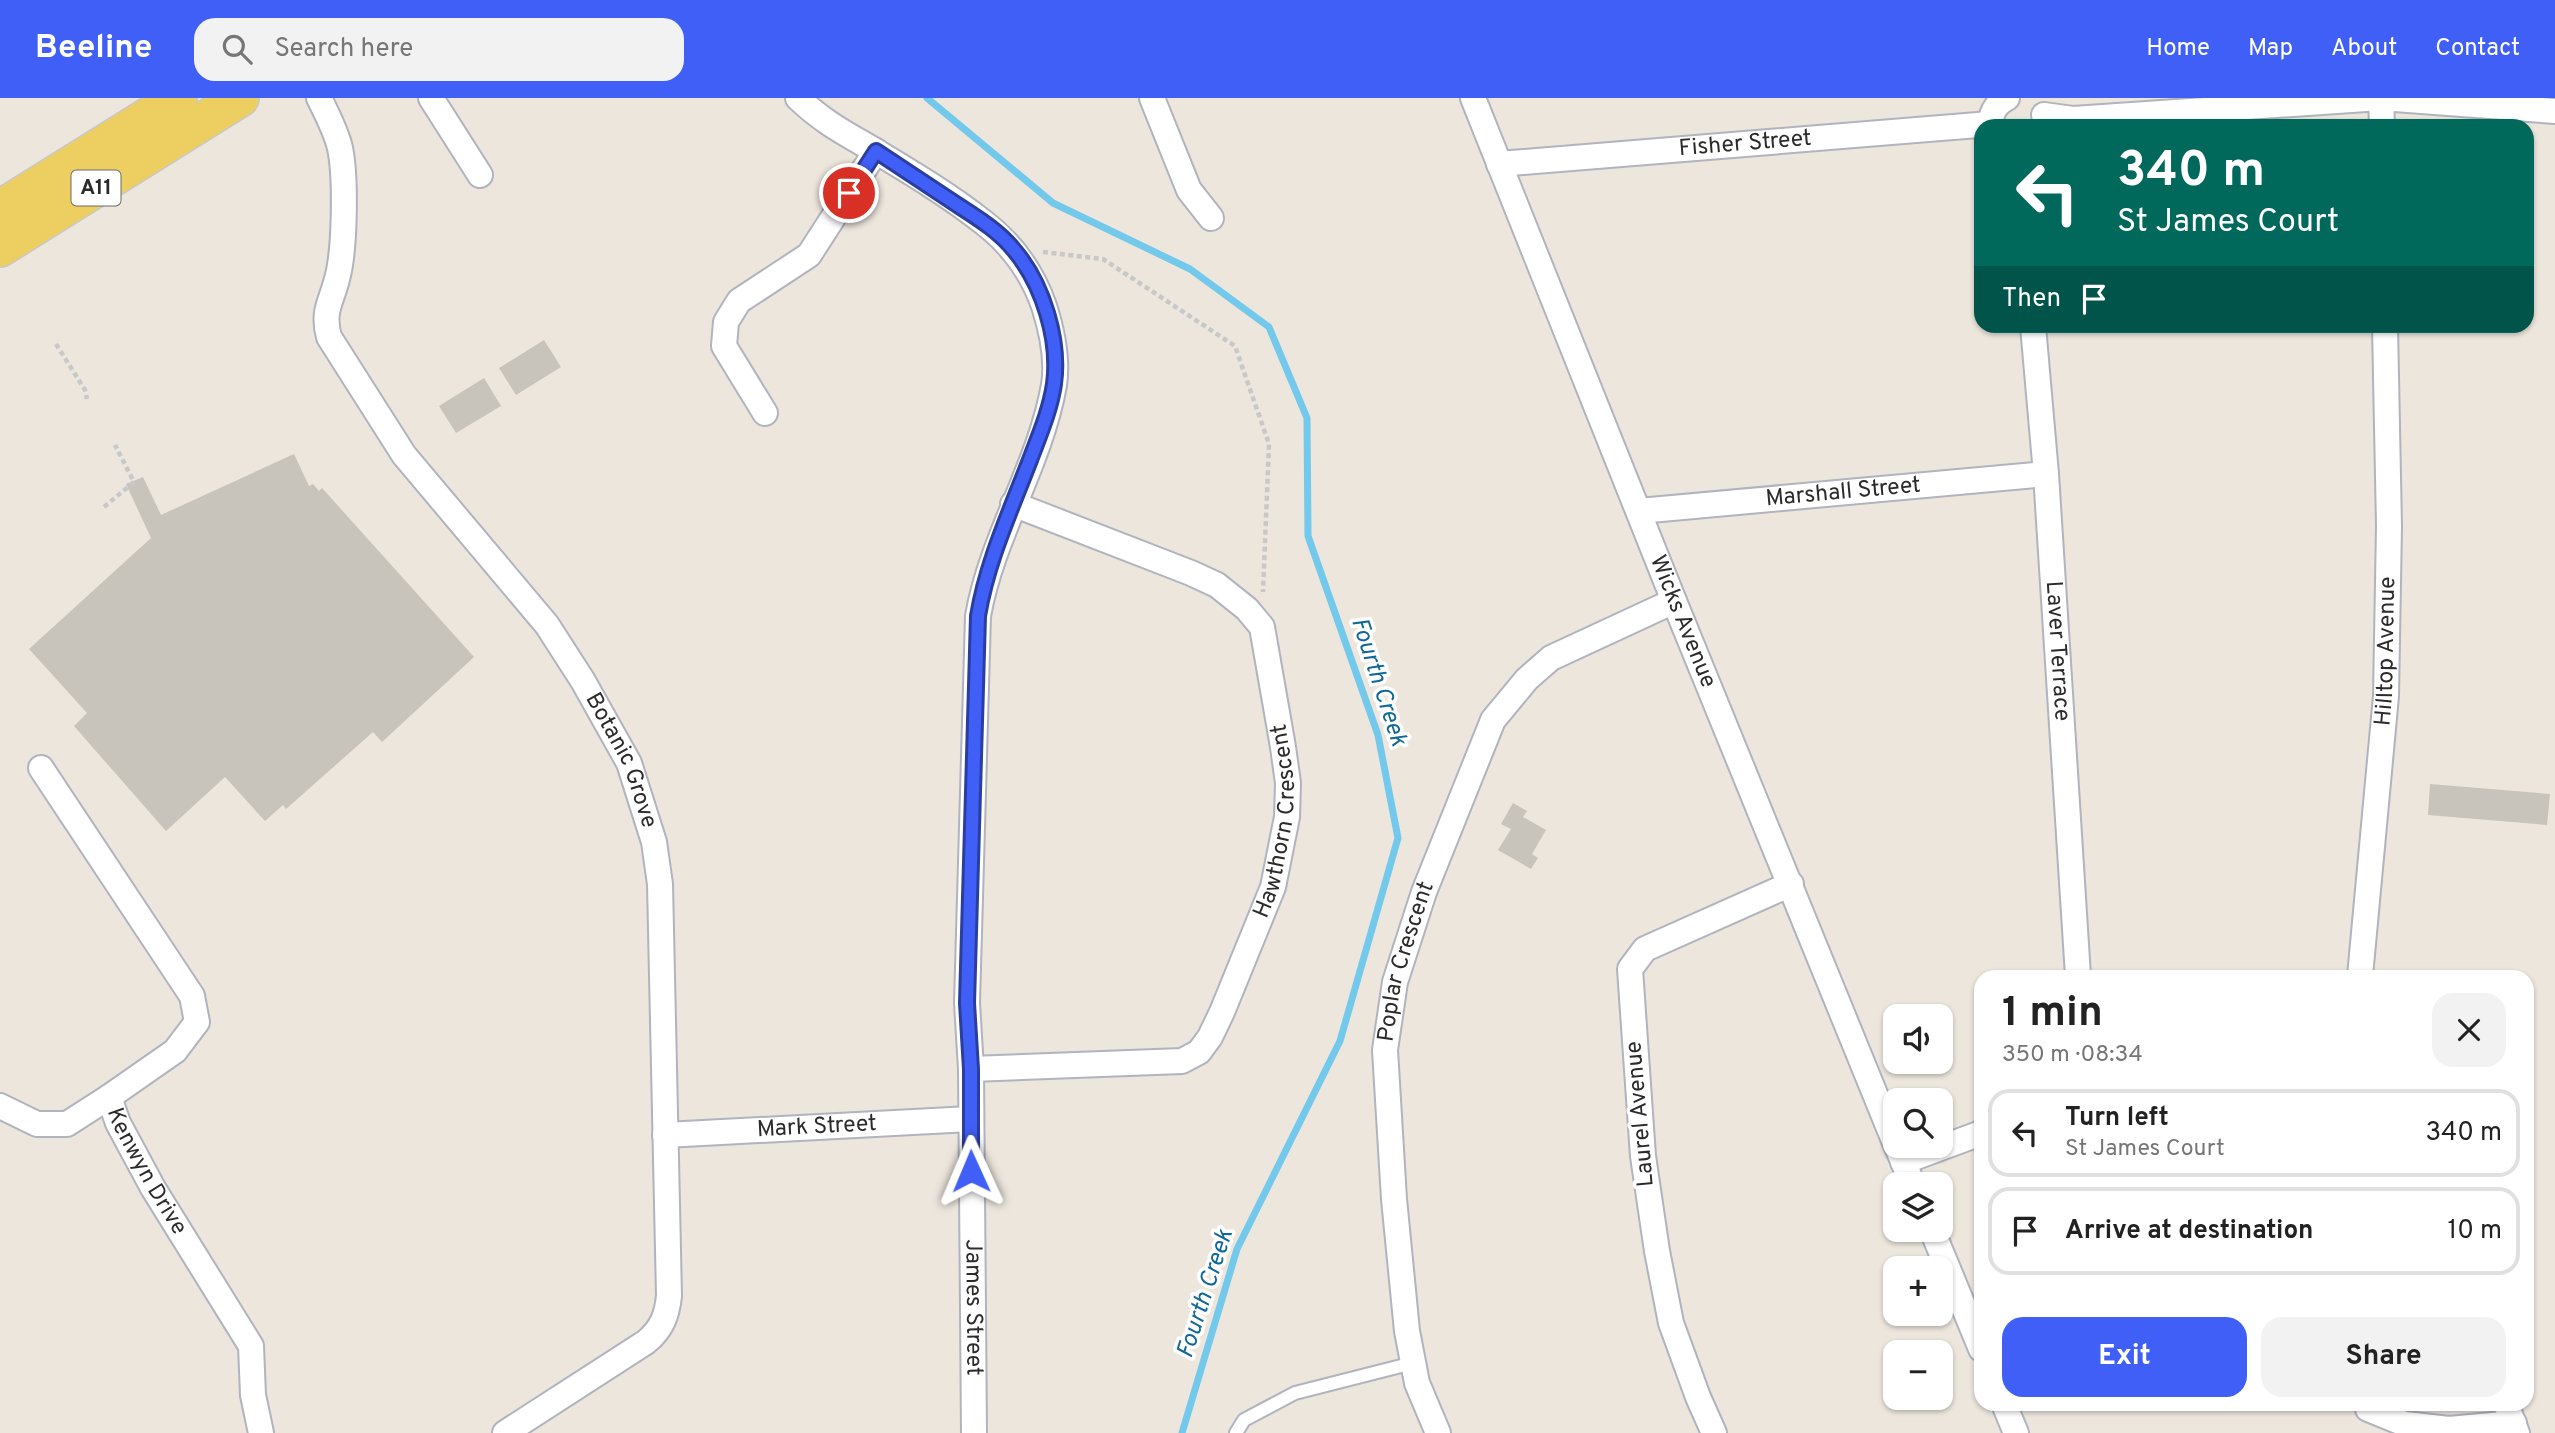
<!DOCTYPE html>
<meta charset="utf-8">
<style>
:root{--surface:#fff;--page:#f2f2f2;--text:#222;--muted:#767676;--line:#e0e0e0;--accent:#405ff6}
body{margin:0;font-family:Overpass,sans-serif;background:var(--page);color:var(--text);height:100vh;display:flex;flex-direction:column;font-size:26px;white-space:nowrap}
*{box-sizing:border-box;margin:0}
p{font-size:23px;color:var(--muted)}
.icon{flex:none;width:38px;height:38px;fill:none;stroke:currentColor;stroke-width:2;stroke-linecap:round;stroke-linejoin:round}
.map{position:relative;flex:1;overflow:hidden}
.details{position:absolute;left:1974px;top:872px;width:560px;height:441px;display:flex;flex-direction:column;background:var(--surface);border-radius:21px;box-shadow:0 2px 5px #0004}
.details>*{flex:none}
.banner{position:absolute;left:1974px;top:21px;width:560px;height:214px;border-radius:21px;box-shadow:0 2px 5px #0004;background:#00695c;color:#fff;overflow:hidden}
.buttons{position:absolute;left:1883px;top:906px;display:grid;gap:14px}
.buttons a{display:grid;place-items:center;width:70px;height:70px;border-radius:14px;background:var(--surface);box-shadow:0 2px 5px #0004;font-size:35px}
.pin{position:absolute;display:grid;place-items:center;width:60px;height:60px;color:#fff;margin:-30px;border:4px solid #fff;border-radius:50%;box-shadow:0 2px 7px #0007}
.me{position:absolute;width:77px;margin:-38px;rotate:359deg;stroke-linejoin:round;filter:drop-shadow(0 0 5px #0008)}
.turn{display:flex;align-items:center;gap:24px;height:147px;padding:0 28px;font-size:32px}
.turn .icon{width:91px;height:91px;stroke-width:2.5}
.turn b{display:block;font-size:49px;line-height:60px}
.then{display:flex;align-items:center;height:66px;padding:0 28px;background:#0003;gap:14px;font-size:26px}
.round{display:grid;place-items:center;flex:none;width:74px;height:74px;border-radius:21px;background:var(--page)}
.headline{display:flex;align-items:center;justify-content:space-between;height:119px;padding:0 28px}
h1{font-size:42px;font-weight:700;line-height:52px}
.cta{display:flex;gap:14px;margin-top:auto;padding:14px 28px}
.cta a{flex:1;height:80px;border-radius:21px;background:var(--accent);color:#fff;font-size:28px;font-weight:700;line-height:80px;text-align:center}
.cta a+a{background:var(--page);color:var(--text)}
ul{padding:0;list-style:none}
li{display:flex;align-items:center;gap:21px;height:88px;margin:0 14px 10px;padding:0 14px;border:4px solid var(--line);border-radius:21px}
li div{flex:1}
li b{display:block;font-size:26px}
li em{font-style:normal}
header{display:flex;align-items:center;gap:42px;box-sizing:border-box;height:98px;padding:0 35px;background:var(--accent);color:#fff}
header strong{font-size:33px}
nav{display:flex;gap:38px;margin-inline-start:auto;font-size:24px}
.search{width:490px;height:63px;background:var(--page);display:flex;align-items:center;gap:18px;box-sizing:border-box;padding:0 24px;border-radius:21px;color:var(--muted);font-size:26px}
.map>svg:first-child{display:block}
</style>
<header>
<strong>Beeline</strong>
<div class="search"><svg class="icon" aria-label="search" viewBox="0 0 24 24"><circle cx="10" cy="10" r="6"/><path d="M15 15l6 6"/></svg>Search here</div>
<nav><a>Home</a><a>Map</a><a>About</a><a>Contact</a></nav>
</header>
<div class="map">
<svg width="2555" height="1335" viewBox="0 0 2555 1335">
<rect width="100%" height="100%" fill="#ece6dd"/>
<g fill="none" stroke-linecap="round" stroke-linejoin="round">
<path stroke="#72c9ec" stroke-width="7" d="M927,0L1053,105L1190,171L1269,229L1307,320L1308,438L1378,637L1398,740L1340,943L1237,1151L1182,1335"/>
</g>
<path fill="#c8c4bb" d="M544,242L561,269L516,297L499,270Z
M484,280L501,308L456,335L439,308Z
M294,356L309,388L313,386L319,393L322,390L474,559L382,644L373,634L286,711L283,707L265,723L225,679L166,733L74,628L87,615L29,551L151,440L126,386L143,379L161,417Z
M2430,686L2550,696L2547,727L2428,717Z
M1513,705L1527,713L1523,719L1546,732L1532,756L1538,760L1531,771L1498,752L1511,731L1501,726Z"/>
<g fill="none" stroke-linecap="round" stroke-linejoin="round">
<g stroke="#b1b3be" stroke-width="16">
<path id="lane" d="M1236,1335L1244,1322L1295,1295L1413,1265"/>
</g>
<g stroke="#b1b3be" stroke-width="28">
<g id="street">
<path id="s1" d="M319,0C327,16 336,33 340,50C346,79 345,153 337,181C331,205 322,213 329,239L404,357L547,527L583,583L629,665L654,744L660,786L669,1198C667,1217 662,1231 646,1244L505,1335"/>
<path d="M431,0L480,77"/>
<path id="s2" d="M798,0C824,25 847,36 877,54C912,75 950,98 983,124C1012,146 1032,174 1044,208C1052,233 1058,261 1054,287C1040,367 992,438 978,518L967,905L971,971L974,1335"/>
<path d="M1152,0L1189,92L1211,120"/>
<path id="s3" d="M1473,0L1674,503L1895,1045"/>
<path d="M2381,0L2382,28"/>
<path d="M2044,17L2073,21L2381,0L2555,13"/>
<path d="M1990,28C1991,15 1995,6 2007,0"/>
<path id="s4" d="M1499,66L1990,26"/>
<path id="s5" d="M2033,228L2046,376L2078,878"/>
<path d="M765,315L724,248L726,224L739,203L809,157L876,53"/>
<path id="s6" d="M1639,413L2046,376"/>
<path id="s7" d="M41,670L192,898L197,924L175,953L109,999L118,1025L153,1090L251,1248L253,1297L261,1335"/>
<path id="s8" d="M2360,878L2386,598L2389,428L2385,228"/>
<path id="s9" d="M971,971L1182,963L1199,954L1210,939L1222,914L1273,789L1287,719L1288,685L1283,649L1262,529L1247,511L1217,487L1191,475L1013,406"/>
<path d="M0,1008L37,1026H67L109,999"/>
<path id="s10" d="M665,1037L970,1021"/>
<path d="M1897,1049L1913,1087"/>
<path d="M1903,1064L1981,1035"/>
<path d="M1932,1132L1981,1251"/>
<path d="M2004,1306L2016,1335"/>
<path d="M2506,1306L2517,1335"/>
<path d="M2368,1311L2405,1326L2449,1331L2514,1325"/>
<path id="s11" d="M1438,1335L1417,1285L1407,1233L1394,1101L1385,952L1395,884L1424,794L1493,622L1527,581L1551,560L1674,503"/>
<path d="M1714,1335L1698,1299L1671,1225L1657,1153L1643,1058L1630,871L1645,851L1791,786"/>
</g>
</g>
<g stroke="#c8c8c8" stroke-width="40">
<path id="primary" d="M0,111L178,0
M0,150L240,0"/>
</g>
<path stroke="#c8c8c8" stroke-width="4.5" stroke-dasharray="5 3.5" stroke-linecap="butt" d="M1043,154L1103,161L1235,248L1269,346L1263,494
M56,246L85,292L87,301
M104,409L134,384L115,347"/>
<use href="#lane" stroke="#fff" stroke-width="12"/>
<use href="#street" stroke="#fff" stroke-width="24"/>
<use href="#primary" stroke="#edcf61" stroke-width="37"/>
</g>
<g fill="none" stroke-linecap="round" stroke-linejoin="round">
<g stroke="#2a3ea0" stroke-width="18">
<path id="route" d="M849,95L876,53C903,71 929,88 956,106C976,119 999,133 1014,152C1043,186 1060,242 1054,286C1050,313 1039,338 1030,362C1010,414 987,464 978,518L967,905L971,971V1073"/>
</g>
<use href="#route" stroke="#405ff6" stroke-width="12"/>
</g>
<g text-anchor="middle" dominant-baseline="central" stroke-width="7" stroke-linejoin="round" paint-order="stroke">
<rect fill="#fff" stroke="#6b6b6b" stroke-width="2" x="71.5" y="72.5" width="49" height="35" rx="5"/>
<g font-size="21" font-weight="bold" fill="#2b2b2b">
<text x="96" y="90">A11</text>
</g>
<g font-size="23" fill="#2b2b2b" stroke="#fff">
<text stroke="none"><textPath href="#s4" startOffset="247">Fisher Street</textPath></text>
<text stroke="none"><textPath href="#s6" startOffset="205">Marshall Street</textPath></text>
<text stroke="none"><textPath href="#s3" startOffset="564">Wicks Avenue</textPath></text>
<text stroke="none"><textPath href="#s5" startOffset="326">Laver Terrace</textPath></text>
<text stroke="none"><textPath href="#s8" startOffset="326">Hilltop Avenue</textPath></text>
<text stroke="none"><textPath href="#s1" startOffset="763">Botanic Grove</textPath></text>
<text stroke="none"><textPath href="#s9" startOffset="478">Hawthorn Crescent</textPath></text>
<text stroke="none"><textPath href="#s11" startOffset="480">Poplar Crescent</textPath></text>
<text transform="translate(1641 1016) rotate(-95)">Laurel Avenue</text>
<text stroke="none"><textPath href="#s10" startOffset="152">Mark Street</textPath></text>
<text stroke="none"><textPath href="#s7" startOffset="500">Kenwyn Drive</textPath></text>
<text stroke="none"><textPath href="#s2" startOffset="1344">James Street</textPath></text>
</g>
<g font-size="24" font-style="italic" fill="#106799" stroke="#fff">
<text transform="translate(1378 584) rotate(72)">Fourth Creek</text>
<text transform="translate(1206 1196) rotate(-72)">Fourth Creek</text>
</g>
</g>
</svg>
<div class="buttons">
<a><svg class="icon" aria-label="sound" viewBox="0 0 24 24"><path d="M4 9h4l5-4v14l-5-4H4zM17 9q2 3 0 6"/></svg></a>
<a><svg class="icon" aria-label="search" viewBox="0 0 24 24"><circle cx="10" cy="10" r="6"/><path d="M15 15l6 6"/></svg></a>
<a><svg class="icon" aria-label="layers" viewBox="0 0 24 24"><path d="M12 4l9 5-9 5-9-5zM3 14l9 5 9-5"/></svg></a>
<a>+</a>
<a>−</a>
</div>
<div class="pin" style="left:849px;top:95px;background:#d93025"><svg class="icon" aria-label="arrive" viewBox="0 0 24 24"><path d="M6 21V4h12l-3 4 3 4H6"/></svg></div>
<svg class="me" style="left:971px;top:1073px" viewBox="-20 -20 40 40"><path d="M0-17L14 15 0 8-14 15z" fill="#405ff6" stroke="#fff" stroke-width="4"/></svg>
<div class="banner">
<div class="turn"><svg class="icon" aria-label="left" viewBox="0 0 24 24"><path d="M17 20v-9H6M10 6l-5 5 5 5"/></svg><div><b>340 m</b>St James Court</div></div>
<div class="then">Then<svg class="icon" aria-label="arrive" viewBox="0 0 24 24"><path d="M6 21V4h12l-3 4 3 4H6"/></svg></div>
</div>
<section class="details">
<div class="headline"><div><h1>1 min</h1><p>350 m · 08:34</p></div><a class="round"><svg class="icon" aria-label="close" viewBox="0 0 24 24"><path d="M6 6l12 12M18 6L6 18"/></svg></a></div>
<ul>
<li><svg class="icon" aria-label="left" viewBox="0 0 24 24"><path d="M17 20v-9H6M10 6l-5 5 5 5"/></svg><div><b>Turn left</b><p>St James Court</p></div><em>340 m</em></li>
<li><svg class="icon" aria-label="arrive" viewBox="0 0 24 24"><path d="M6 21V4h12l-3 4 3 4H6"/></svg><div><b>Arrive at destination</b></div><em>10 m</em></li>
</ul>
<div class="cta"><a>Exit</a><a>Share</a></div>
</section>
</div>
